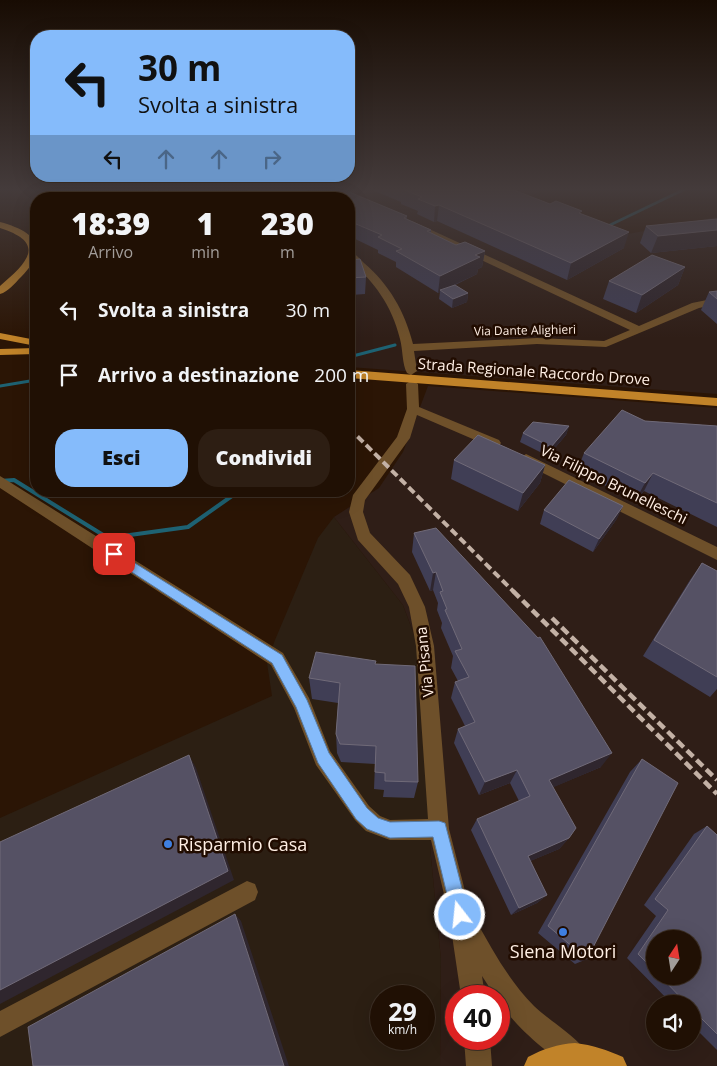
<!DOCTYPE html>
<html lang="it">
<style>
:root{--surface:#201004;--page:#2d1e13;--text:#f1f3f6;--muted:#a29d9a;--line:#3d3026;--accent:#85bbfb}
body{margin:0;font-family:"Open Sans",sans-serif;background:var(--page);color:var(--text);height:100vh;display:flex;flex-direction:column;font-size:19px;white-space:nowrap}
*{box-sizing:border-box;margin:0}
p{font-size:16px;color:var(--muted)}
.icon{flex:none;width:28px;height:28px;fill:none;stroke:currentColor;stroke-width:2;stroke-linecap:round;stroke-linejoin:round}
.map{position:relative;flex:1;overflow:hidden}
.sheet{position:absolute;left:30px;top:192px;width:325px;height:305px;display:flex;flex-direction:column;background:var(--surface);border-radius:20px;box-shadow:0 5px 20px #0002,0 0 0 1px var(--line)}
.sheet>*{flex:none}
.banner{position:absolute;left:30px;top:30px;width:325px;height:152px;border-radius:20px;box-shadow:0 5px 20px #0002,0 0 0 1px var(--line);background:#85bbfb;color:#111;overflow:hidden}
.needle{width:32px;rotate:12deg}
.tools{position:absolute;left:646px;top:930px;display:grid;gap:10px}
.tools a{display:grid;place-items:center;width:55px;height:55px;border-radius:50%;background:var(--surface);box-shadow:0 5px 20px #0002,0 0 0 1px var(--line);font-size:25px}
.speed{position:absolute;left:370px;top:985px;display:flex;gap:10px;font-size:25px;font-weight:700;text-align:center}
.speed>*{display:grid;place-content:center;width:65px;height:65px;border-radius:50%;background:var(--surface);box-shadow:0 5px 20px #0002,0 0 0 1px var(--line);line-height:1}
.speed small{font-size:12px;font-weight:400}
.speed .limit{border:8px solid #d22;background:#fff;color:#111}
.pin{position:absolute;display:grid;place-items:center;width:42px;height:42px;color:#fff;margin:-21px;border-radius:10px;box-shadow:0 2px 8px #0006}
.me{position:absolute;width:55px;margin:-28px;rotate:344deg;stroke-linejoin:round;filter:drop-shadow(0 0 4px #0008)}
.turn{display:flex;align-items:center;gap:18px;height:105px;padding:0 25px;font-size:22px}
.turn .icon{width:65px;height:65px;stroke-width:2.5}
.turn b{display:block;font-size:35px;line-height:42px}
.lanes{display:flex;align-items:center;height:48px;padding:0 25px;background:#0003;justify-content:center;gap:25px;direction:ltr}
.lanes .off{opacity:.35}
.eta{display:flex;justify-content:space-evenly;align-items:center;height:85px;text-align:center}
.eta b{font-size:30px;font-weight:800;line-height:35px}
.button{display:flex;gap:10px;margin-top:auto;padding:10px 25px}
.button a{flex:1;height:58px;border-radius:20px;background:var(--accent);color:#111;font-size:20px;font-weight:800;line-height:58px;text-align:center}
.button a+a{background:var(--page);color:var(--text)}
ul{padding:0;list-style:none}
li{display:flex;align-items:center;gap:15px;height:65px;padding:0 25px}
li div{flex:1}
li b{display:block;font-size:19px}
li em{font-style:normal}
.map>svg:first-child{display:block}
</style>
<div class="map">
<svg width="717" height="1066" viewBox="0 0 717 1066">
<rect width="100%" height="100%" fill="#2b1505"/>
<path fill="#2c1f13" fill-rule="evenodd" d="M334,517L403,605L418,645L431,857L441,959L440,1066H0V818L272,696L267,663L275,640L318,538ZM381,996H424V1039H381Z"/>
<path fill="#2f1e17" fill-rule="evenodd" d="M223,189H546L527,197L628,234L717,217V394L349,367V199H233Z
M428,386L717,408V1066H440L441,959L431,857L418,645L403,605L334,517L379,488L403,452ZM655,939H692V976H655ZM456,996H499V1039H456ZM655,1004H692V1041H655Z"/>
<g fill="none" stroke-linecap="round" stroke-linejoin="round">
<path stroke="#1e6273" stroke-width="2.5" d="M608,226L685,189"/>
<path stroke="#1e6273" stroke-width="3" d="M349,357L395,345
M0,386L36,380"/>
<path stroke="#1e6273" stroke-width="4" d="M0,481L14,480L108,538L188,527L239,491"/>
<path fill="#6e502a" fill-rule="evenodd" d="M255,189H267L247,199H238L248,190Z
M412,221L639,326L692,303L717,298V304L699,308L606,347L537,344L414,351L417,371L411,375L407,373C402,364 403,350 400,339C392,305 374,282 349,259V251C355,253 359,258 364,263C389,284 405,312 413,344L537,338L604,341L630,330L409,226V222Z
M412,380L418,384L419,407L499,440L501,443L499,446H489L417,415L410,438L365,500L363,512L370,533L410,575L425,607L434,646L449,829L472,918L475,919C492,949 509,981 534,1006C548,1020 581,1039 588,1055L584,1064C579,1066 574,1066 569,1065C553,1060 499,1013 499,996H495L482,976L485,996H461L449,915L431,840H390L366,831L355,820L316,765L294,708L271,665L0,488V476L283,653L309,698L330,751L369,806L380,816L390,820L428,819L416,646L409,607L398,584L358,540L349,512L353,495L397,437L407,409L406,384Z
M526,454L717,547V560L521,462L519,459Z
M247,881L255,884L258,892L255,900L0,1037V1011Z
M464,1039H490L492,1066H466Z"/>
<path fill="#c18329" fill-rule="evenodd" d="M0,222C34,231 51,247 21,277C15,283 8,292 0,294V286C28,262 47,243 0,228Z
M0,333L36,340V346L0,339Z
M36,348V354L0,355V349Z
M349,370L717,398V406L349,378Z
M575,1043C593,1045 607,1050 623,1057L627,1066H524L528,1057C543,1049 558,1044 575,1043Z"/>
<path stroke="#c3b1a5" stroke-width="2.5" stroke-dasharray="4.5 2.5" stroke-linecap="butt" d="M155,189L162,199"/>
<path stroke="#c3b1a5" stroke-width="4" stroke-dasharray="8 4" stroke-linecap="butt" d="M349,428L514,592"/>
<path stroke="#c3b1a5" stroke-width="4.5" stroke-dasharray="9 4.5" stroke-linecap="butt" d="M513,591L717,794
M552,618L717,780"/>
</g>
<path fill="#403e55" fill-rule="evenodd" d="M179,189H212H209L211,198L207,199H187Z
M261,189H302L317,196L335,189H342L407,216V219L431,230V233L456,245L465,242L485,251L482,267L478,269L477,274L455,285L468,293L467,302L452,308L439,299L440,292L438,293L396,267V262L378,253V250L349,236V199H262Z
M370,189H527L519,192L550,204L582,214L624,248L567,280L437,221L434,222L417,214L418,211L401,204V202Z
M717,219V246L651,253L640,243L646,226Z
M349,260L366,277L365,294L351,295V304H349Z
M685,267L678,285L636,313L603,299L609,281Z
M717,291V324L701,310L709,292Z
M645,421L717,426V527L644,491L635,501L577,471L584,453Z
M569,426L566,435L548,456L520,442L523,433Z
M454,460L545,465L540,483L518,511L451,479Z
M623,506L616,520L593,552L540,524L544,510Z
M414,533L601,767L553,787L569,838L559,849L530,861L547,895L537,903L511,915L471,830L477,819L519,801L510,783L479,795L454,743L458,729L465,726L451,698L455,682L458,681L451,668L453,656L441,628L442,623L437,610L438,603L433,590L430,591L412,552Z
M702,563L717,571V689L710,697L643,656L690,580Z
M375,664L418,782L414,798L383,797L384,790L374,789L375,764L341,762L337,753L336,734L338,703L312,699L309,678Z
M642,759L587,959L575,964L538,933L630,772Z
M707,826L717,835V1050L692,1025V1004H672L627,958L656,916L644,905L694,834ZM655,939L692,976H655Z"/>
<path fill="#2f262e" d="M501,189H527L499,200Z
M210,190L211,198L207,199H189L188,194Z
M291,196V199H286V198Z
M439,205L437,221L434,222L435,206Z
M717,230V246L651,253L658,236Z
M629,232L624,248L567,280L571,263Z
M485,251L482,267L478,269L477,274L441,291L440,290V292L438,293L440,276L475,255Z
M685,267L678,285L636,313L642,295Z
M468,293L467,302L452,308L453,299Z
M569,426L566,435L548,456L551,447Z
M545,465L540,483L518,511L523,493Z
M653,473L644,491L635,501L645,483Z
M623,506L616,520L593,552L599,539Z
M436,572L433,590L430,591L433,573Z
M612,753L601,767L540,793L549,780Z
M189,755L196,768L234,880L0,1004V990Z
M517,770L510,783L479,795L485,782Z
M569,838L559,849L519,866L528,856Z
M547,895L537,903L511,915L519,908Z
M235,914L241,921L289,1066H284Z"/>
<path fill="#555164" stroke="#706a78" d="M184,189H208L210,190L188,194Z
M267,189H302L317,196L335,189H342L407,216L404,218L431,230L427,231L456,245L465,242L485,251L475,255L480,257L440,276L396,251L402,249L378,237L382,235L349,221V199H298L291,196L286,198Z
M402,189H511L550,204L556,201L582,211L579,213L629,232L571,263L439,205L435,206L418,199L422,197Z
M717,219V230L658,236L646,226Z
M652,255L685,267L642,295L609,281Z
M360,259L366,277L349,278V260Z
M349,278L351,287H349Z
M455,285L468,293L453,299L440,290Z
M717,291V299L709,292Z
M622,410L645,421L717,426V503L653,473L645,483L584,453Z
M533,422L569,426L551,447L523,433Z
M478,435L545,465L523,493L454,460Z
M569,480L623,506L599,539L544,510Z
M436,528L538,638L540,637L612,753L549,780L576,828L569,838L528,856L547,895L519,908L477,819L530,796L517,770L485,782L458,729L475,722L455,682L469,677L455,651L462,649L445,610L447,609L440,592L443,591L436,572L433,573L414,533Z
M702,563L717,571V677L654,640Z
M316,652L376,661L375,664L415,666L418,782L385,781V773L375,772L376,746L340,744L336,734L340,683L309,678Z
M189,755L228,871L0,990V842Z
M642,759L678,783L587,959L548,926Z
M707,826L717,835V1034L692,1009V1004H687L660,976H692V939H655V971L638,954L668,910L655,899Z
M235,914L284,1066H33L28,1027Z"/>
<linearGradient id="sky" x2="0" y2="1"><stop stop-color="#180c03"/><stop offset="0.56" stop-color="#443b3b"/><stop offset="1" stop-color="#443b3b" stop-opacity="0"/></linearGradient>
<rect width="717" height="338" fill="url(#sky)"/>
<path fill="#85bbfb" stroke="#567aa3" d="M114,550L282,655L307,700L329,753L367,808L378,818L390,822L439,821L445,823L469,915L466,921L460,924L454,921L452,915L433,837L390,838L367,829L356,819L318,763L296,707L272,663L110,558L108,554Z"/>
<g fill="#3f7fe0" stroke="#210c00" stroke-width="2">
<circle cx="168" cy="844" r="5"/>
<circle cx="563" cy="932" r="5"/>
</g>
<g text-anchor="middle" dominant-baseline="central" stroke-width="5" stroke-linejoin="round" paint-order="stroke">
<g font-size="12" fill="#ffefe4" stroke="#210c00">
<text transform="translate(525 330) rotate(-1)">Via Dante Alighieri</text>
</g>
<g font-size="15" fill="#ffefe4" stroke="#210c00">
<text transform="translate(534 371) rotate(4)">Strada Regionale Raccordo Drove</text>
<text transform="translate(614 484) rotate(26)">Via Filippo Brunelleschi</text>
<text transform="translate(424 662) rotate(-96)">Via Pisana</text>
</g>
<g font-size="18" fill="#ffefe4" stroke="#210c00" text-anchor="start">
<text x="178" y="844">Risparmio Casa</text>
<text x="563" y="951" text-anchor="middle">Siena Motori</text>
</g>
</g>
</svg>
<div class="tools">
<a><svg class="needle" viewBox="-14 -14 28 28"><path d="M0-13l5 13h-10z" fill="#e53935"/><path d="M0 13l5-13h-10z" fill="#a29d9a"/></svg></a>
<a><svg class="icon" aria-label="sound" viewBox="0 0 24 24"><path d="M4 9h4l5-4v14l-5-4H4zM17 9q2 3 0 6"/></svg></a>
</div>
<div class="speed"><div>29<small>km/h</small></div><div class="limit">40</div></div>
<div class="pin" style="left:114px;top:554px;background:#d93025"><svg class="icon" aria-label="arrive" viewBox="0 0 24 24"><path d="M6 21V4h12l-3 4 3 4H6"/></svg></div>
<svg class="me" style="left:460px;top:915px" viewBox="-20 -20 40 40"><circle r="17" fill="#85bbfb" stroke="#fff" stroke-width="3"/><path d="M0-11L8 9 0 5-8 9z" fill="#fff"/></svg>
<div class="banner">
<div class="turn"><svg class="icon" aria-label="left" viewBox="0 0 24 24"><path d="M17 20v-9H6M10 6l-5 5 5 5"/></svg><div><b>30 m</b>Svolta a sinistra</div></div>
<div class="lanes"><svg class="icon" aria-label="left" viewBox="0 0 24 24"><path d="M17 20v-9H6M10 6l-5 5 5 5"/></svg><svg class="icon off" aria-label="ahead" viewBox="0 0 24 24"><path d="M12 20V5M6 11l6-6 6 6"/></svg><svg class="icon off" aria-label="ahead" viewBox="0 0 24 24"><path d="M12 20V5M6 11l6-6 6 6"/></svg><svg class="icon off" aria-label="right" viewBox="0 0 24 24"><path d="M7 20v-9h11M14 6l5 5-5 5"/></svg></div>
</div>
<section class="sheet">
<div class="eta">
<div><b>18:39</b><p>Arrivo</p></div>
<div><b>1</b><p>min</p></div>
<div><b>230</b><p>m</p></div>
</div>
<ul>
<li><svg class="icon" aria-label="left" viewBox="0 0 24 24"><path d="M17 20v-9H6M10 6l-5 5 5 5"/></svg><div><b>Svolta a sinistra</b></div><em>30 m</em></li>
<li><svg class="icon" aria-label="arrive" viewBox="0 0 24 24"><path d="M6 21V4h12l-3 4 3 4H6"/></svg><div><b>Arrivo a destinazione</b></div><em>200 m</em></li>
</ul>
<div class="button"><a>Esci</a><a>Condividi</a></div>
</section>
</div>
